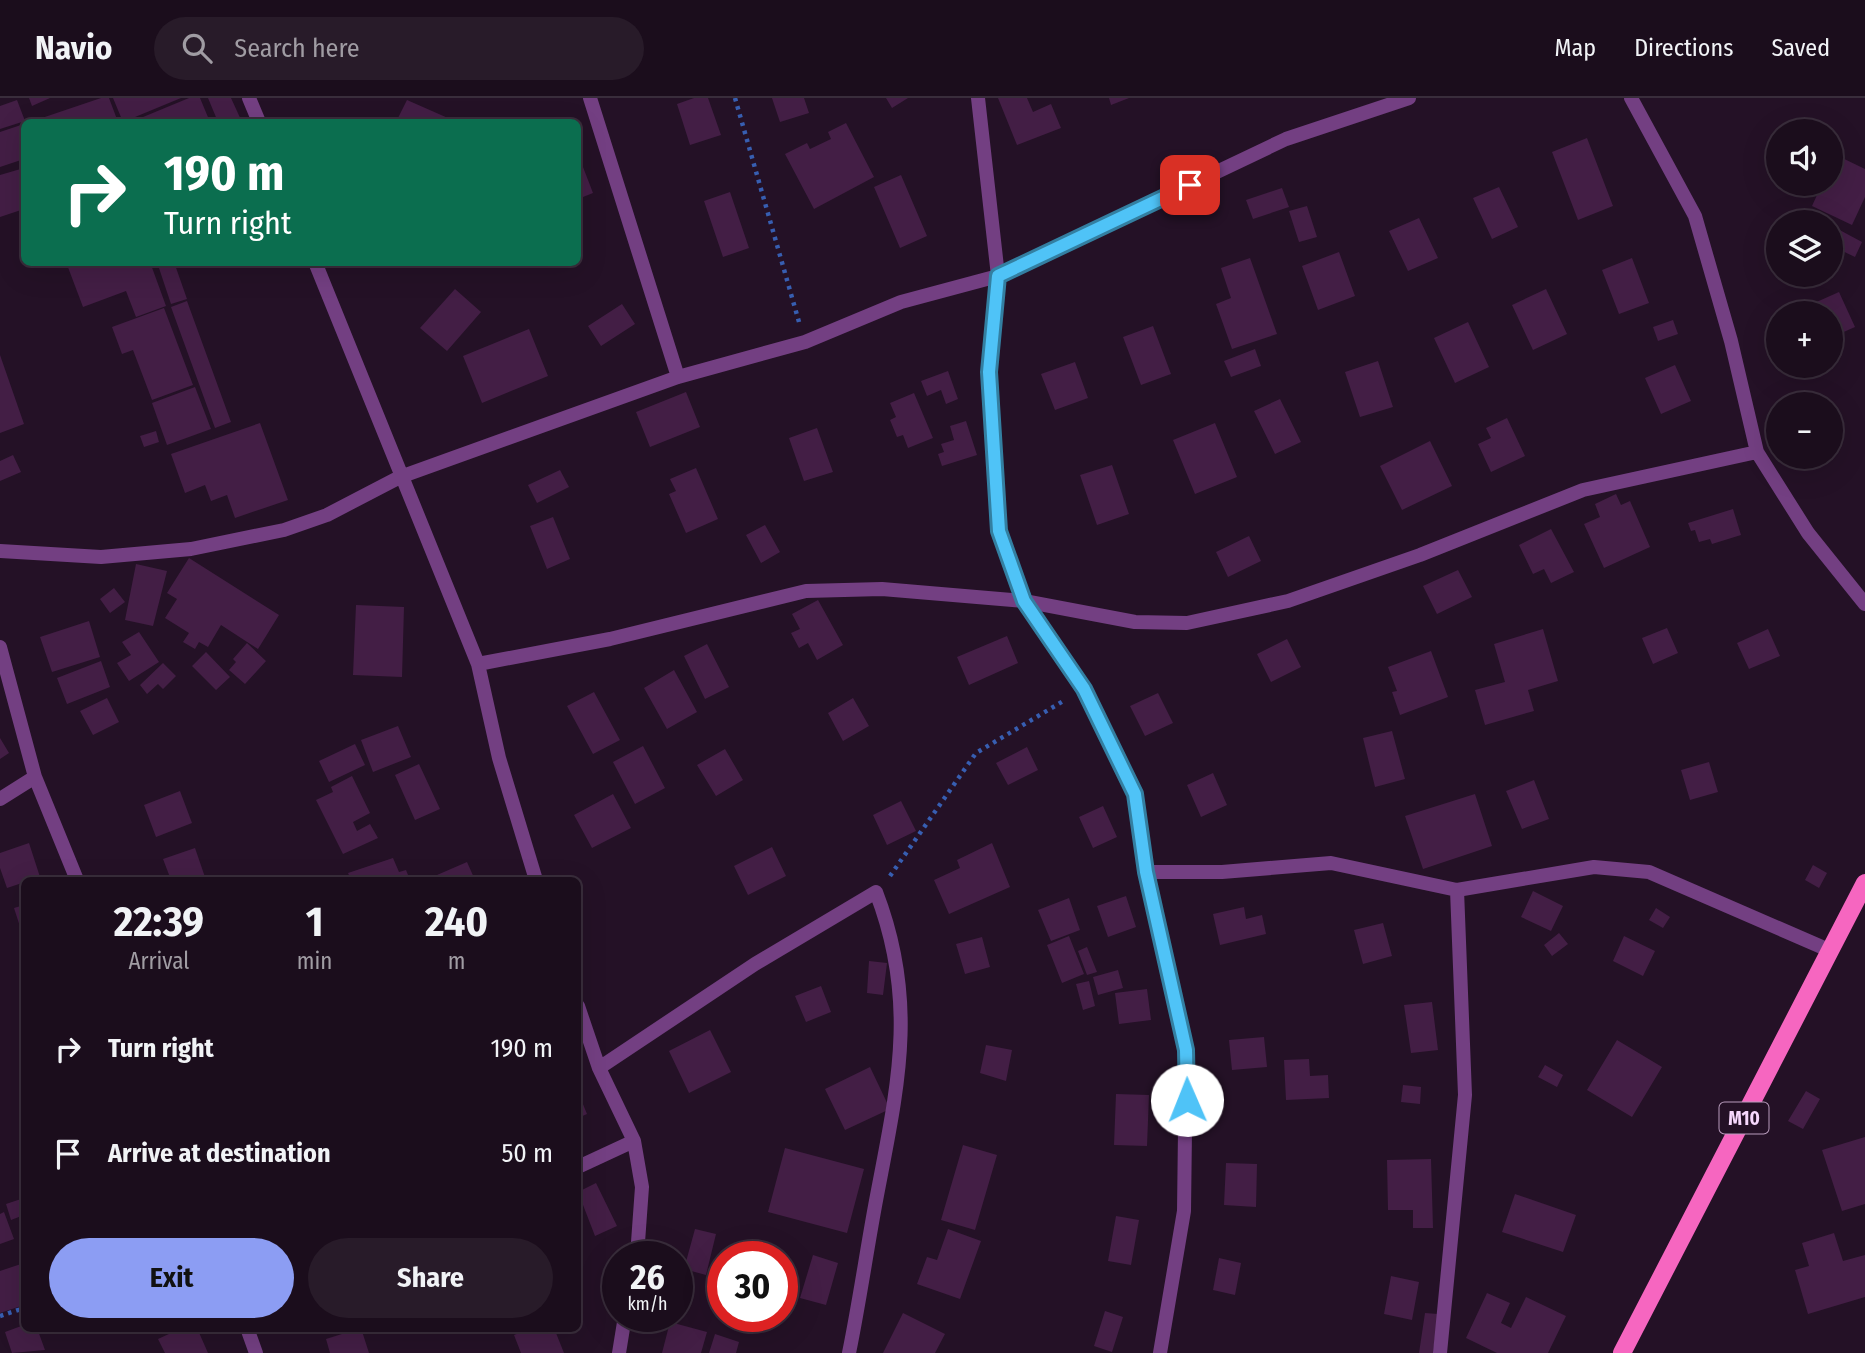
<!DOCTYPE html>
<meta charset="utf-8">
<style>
:root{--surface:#1b0d1c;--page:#281b29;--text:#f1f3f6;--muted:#a09ca3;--line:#392d3b;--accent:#8c9df3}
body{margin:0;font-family:"Fira Sans Condensed",sans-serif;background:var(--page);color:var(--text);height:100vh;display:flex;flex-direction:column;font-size:26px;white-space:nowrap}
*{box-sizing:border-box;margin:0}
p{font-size:23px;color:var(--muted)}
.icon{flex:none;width:38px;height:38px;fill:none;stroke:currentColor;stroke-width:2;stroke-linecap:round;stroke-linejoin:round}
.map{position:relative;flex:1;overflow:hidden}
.sheet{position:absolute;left:21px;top:779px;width:560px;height:455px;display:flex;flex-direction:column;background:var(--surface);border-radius:10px;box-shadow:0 7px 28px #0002,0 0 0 2px var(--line)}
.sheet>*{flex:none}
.guide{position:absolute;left:21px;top:21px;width:560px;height:147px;border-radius:10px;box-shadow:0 7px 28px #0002,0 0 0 2px var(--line);background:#0b6e4f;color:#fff;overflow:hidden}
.buttons{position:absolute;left:1766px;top:21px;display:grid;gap:14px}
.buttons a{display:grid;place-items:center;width:77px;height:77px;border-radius:50%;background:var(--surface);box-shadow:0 7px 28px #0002,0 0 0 2px var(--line);font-size:35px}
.speed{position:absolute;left:602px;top:1143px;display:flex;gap:14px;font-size:35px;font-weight:700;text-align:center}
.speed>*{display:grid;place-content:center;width:91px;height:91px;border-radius:50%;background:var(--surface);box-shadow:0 7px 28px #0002,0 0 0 2px var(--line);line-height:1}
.speed small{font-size:18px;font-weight:400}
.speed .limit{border:10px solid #d22;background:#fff;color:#111}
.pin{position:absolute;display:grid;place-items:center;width:60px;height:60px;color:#fff;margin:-30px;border-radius:14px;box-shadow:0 4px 10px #0006}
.me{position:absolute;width:77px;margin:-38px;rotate:359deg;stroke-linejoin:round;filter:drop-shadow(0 0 5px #0008)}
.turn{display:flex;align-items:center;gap:24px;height:147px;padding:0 28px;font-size:32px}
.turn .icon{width:91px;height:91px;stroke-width:2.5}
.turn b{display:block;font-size:49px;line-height:60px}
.eta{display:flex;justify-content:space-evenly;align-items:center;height:119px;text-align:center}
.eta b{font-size:42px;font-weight:700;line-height:49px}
.button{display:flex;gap:14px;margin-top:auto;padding:14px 28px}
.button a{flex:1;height:80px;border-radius:42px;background:var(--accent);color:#111;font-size:28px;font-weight:700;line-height:80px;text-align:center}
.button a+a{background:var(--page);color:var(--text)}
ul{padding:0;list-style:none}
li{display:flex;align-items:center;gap:21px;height:105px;padding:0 28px}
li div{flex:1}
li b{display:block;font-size:26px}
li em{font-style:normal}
header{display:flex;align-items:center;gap:42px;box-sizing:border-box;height:98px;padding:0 35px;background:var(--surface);border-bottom:2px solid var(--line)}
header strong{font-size:33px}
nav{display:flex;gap:38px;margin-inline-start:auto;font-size:24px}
.search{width:490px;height:63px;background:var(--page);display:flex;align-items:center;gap:18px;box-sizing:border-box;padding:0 24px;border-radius:38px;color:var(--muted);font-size:26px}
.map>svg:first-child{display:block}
</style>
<header>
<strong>Navio</strong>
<div class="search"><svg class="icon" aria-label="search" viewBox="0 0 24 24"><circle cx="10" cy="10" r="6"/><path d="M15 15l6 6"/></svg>Search here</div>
<nav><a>Map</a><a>Directions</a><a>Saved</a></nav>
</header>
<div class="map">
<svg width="1865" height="1255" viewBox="0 0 1865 1255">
<rect width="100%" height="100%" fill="#241126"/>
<path fill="#431e45" d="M29,0H50L32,8Z
M101,0H109L118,24H30Z
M113,0H181L123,24Z
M189,0H200L210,24H131Z
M208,0H231L242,24H218Z
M694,0H708L721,37L690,47L677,6Z
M772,0H804L809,15L780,24Z
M886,0H908L892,10Z
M998,0H1027L1033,14L1051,6L1061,30L1017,47Z
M1109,0H1129L1111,7Z
M17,2L25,23L0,31V8Z
M407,2L457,24H396Z
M846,25L874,79L814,111L785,56L807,45L810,51L831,41L828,34Z
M24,26V61L0,69V34Z
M1587,40L1613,108L1578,122L1552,54Z
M578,56L593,95L578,101Z
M1836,57L1865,71V99L1852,127L1812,108L1822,86H1830V68Z
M24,70V111L0,119V77Z
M901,77L927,138L900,150L874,89Z
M1499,89L1518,129L1492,141L1473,100Z
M1282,90L1289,109L1253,121L1246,102Z
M730,94L749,150L723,159L704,103Z
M1307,108L1317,139L1299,144L1289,113Z
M1419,120L1438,160L1408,173L1389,133Z
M1834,129L1862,144L1855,159L1830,147Z
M1339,154L1355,198L1318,212L1302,168Z
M1250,160L1277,236L1232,251L1216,206L1231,200L1221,170Z
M1632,160L1649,205L1619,216L1602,172Z
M66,164H150L166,208L136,219L126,193L83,209Z
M157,164H174L187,201L171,206Z
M455,191L481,214L447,253L420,230Z
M1546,191L1567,236L1533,252L1512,207Z
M1839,194L1855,229L1830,240V215H1805L1803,210Z
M187,203L231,324L215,330L171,209Z
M622,206L635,226L601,248L588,228Z
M164,210L193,287L152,302L133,252L122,256L112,229Z
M1673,222L1678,236L1658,243L1653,229Z
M1468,224L1489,269L1455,285L1434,240Z
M1153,228L1171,276L1141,287L1123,239Z
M529,231L548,278L482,305L463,258Z
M1255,251L1261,268L1231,279L1224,263Z
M0,257L24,326L0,335Z
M1378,263L1393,309L1360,319L1345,274Z
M1075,264L1088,300L1055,312L1041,276Z
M1675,267L1691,303L1661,316L1645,280Z
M948,273L958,301L946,306L941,292L927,298L921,283Z
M195,289L211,331L167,347L152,305Z
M686,294L700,329L650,349L636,314Z
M914,295L933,340L908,350L903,337L897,339L890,322L896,319L890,305Z
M1280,301L1301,344L1275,356L1254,313Z
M1507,320L1525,358L1491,374L1478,346L1491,340L1486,330Z
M966,323L977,357L942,368L938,356L944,354L941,346L954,342L950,328Z
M260,325L288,402L235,420L227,397L211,403L205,387L185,395L171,356Z
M1215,325L1237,379L1195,396L1173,342Z
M817,330L833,374L804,383L789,340Z
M156,333L159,344L144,349L140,338Z
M1430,343L1452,388L1402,412L1380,368Z
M13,357L21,374L0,383V363Z
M1112,367L1129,416L1097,427L1080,377Z
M696,370L718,421L686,435L669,396L676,393L670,381Z
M560,372L569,389L537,405L528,387Z
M1616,396L1621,407L1630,403L1650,449L1604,470L1584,426L1600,419L1595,406Z
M1733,411L1741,437L1712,446L1710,441L1699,444L1695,432L1691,433L1688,425Z
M553,419L570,461L547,471L530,428Z
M765,427L780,454L761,465L746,437Z
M1551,431L1574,474L1551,485L1544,471L1533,476L1519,447Z
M1249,438L1261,463L1228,479L1216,454Z
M189,460L279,517L258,551L221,527L208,549L199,544L195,551L183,544L189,535L165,520L177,501L167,495Z
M136,466L167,473L153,528L125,522Z
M1458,472L1472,499L1437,516L1423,488Z
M114,490L125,504L110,515L100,501Z
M818,502L843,547L817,562L808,545L799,550L791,535L800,531L792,516Z
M356,507L404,509L402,579L353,577Z
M89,523L100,559L52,574L40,539Z
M1667,530L1678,555L1653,566L1642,540Z
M1543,531L1558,583L1528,592L1534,613L1485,627L1475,592L1505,584L1494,546Z
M1768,531L1780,558L1749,571L1737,545Z
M139,534L159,564L129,583L117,565L131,557L122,544Z
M1007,538L1018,565L969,587L957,559Z
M1287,541L1301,569L1271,584L1257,556Z
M247,545L266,563L245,586L229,572L236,564L233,561Z
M707,546L729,589L705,601L684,558Z
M1431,553L1448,599L1400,617L1392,594L1397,593L1388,569Z
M206,554L230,579L216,592L192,568Z
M101,563L110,589L67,606L57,580Z
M163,565L176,578L163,591L158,586L147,596L140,587Z
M674,572L697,614L667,631L644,590Z
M594,594L620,642L593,656L567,608Z
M1158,595L1173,625L1145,638L1130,608Z
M107,600L119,624L93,637L80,613Z
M853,600L869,628L843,643L828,615Z
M398,628L411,659L373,674L361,642Z
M1392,633L1405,681L1375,689L1363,640Z
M0,640L9,655L0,661Z
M355,646L365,667L329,684L319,663Z
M643,648L665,690L635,706L613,664Z
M1027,649L1038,672L1008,687L996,665Z
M725,651L743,682L716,698L697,667Z
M1709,664L1718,694L1690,702L1681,672Z
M419,666L440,711L415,722L395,677Z
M1213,675L1227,707L1201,719L1187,687Z
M352,678L370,715L353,724L357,733L370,726L378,740L343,756L316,702L333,694L331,689Z
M1534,682L1549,721L1522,731L1506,693Z
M180,693L192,725L156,739L144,707Z
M613,696L631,730L592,750L574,717Z
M1475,696L1492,748L1423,771L1405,718Z
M901,703L916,733L887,747L873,717Z
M1103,708L1117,739L1093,750L1079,719Z
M29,745L40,779L7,790L0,770V755Z
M992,745L1010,789L949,816L934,782L960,770L957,762Z
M772,749L786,778L748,797L734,768Z
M195,750L206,782H171L163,761Z
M393,760L399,774L406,772L410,782H351L348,775Z
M467,764L475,782H440L437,777Z
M1813,767L1827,775L1819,790L1805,782Z
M1533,793L1563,808L1551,833L1521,819Z
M1126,798L1136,829L1108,839L1097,808Z
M1069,800L1080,832L1051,843L1038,812Z
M24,807V841L14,810Z
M1244,809L1246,821L1262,817L1266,836L1220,847L1213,816Z
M1656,810L1670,819L1663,830L1649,822Z
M1383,825L1392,858L1363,866L1354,832Z
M1559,835L1568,846L1552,858L1544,847Z
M1069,838L1084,876L1062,885L1047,847Z
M1624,838L1655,853L1643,878L1613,863Z
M982,839L990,869L965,876L956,846Z
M1087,849L1097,874L1087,877L1078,853Z
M869,863L887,865L883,897L867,895Z
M1118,872L1123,890L1098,897L1093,879Z
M1089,883L1095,908L1083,912L1076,886Z
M821,888L831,914L806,924L795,898Z
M1147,891L1151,922L1119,926L1115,895Z
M1432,904L1438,952L1411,955L1404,907Z
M710,932L731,974L689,995L669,953Z
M1264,939L1267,969L1232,972L1229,942Z
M1617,942L1662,969L1632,1019L1587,992Z
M986,947L1012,952L1006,983L980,975Z
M1309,961L1310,978L1328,977L1329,1000L1286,1002L1284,962Z
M1545,967L1563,977L1557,989L1538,979Z
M870,969L890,1011L845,1032L825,991Z
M1403,987L1421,989L1420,1006L1401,1004Z
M1806,993L1820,1001L1803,1031L1788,1023Z
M578,994L587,1016L578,1020Z
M1116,996L1149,997L1147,1048L1114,1047Z
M1865,1039V1106L1842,1113L1822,1052Z
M963,1047L997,1057L975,1132L941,1122Z
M785,1050L864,1071L847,1135L768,1114Z
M1431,1061L1433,1130H1413V1112H1388L1387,1062Z
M1226,1065L1257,1066L1256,1109L1224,1107Z
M596,1085L617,1128L595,1138L578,1094Z
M1515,1096L1576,1117L1563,1154L1502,1134Z
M21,1101L24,1117L11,1122L6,1106Z
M4,1114L14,1141L0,1146V1116Z
M1116,1118L1139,1122L1131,1167L1108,1163Z
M695,1131L716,1136L706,1177L684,1171Z
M948,1131L981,1143L960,1201L917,1186L927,1159L937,1162Z
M1834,1135L1843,1163L1865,1157V1199L1808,1216L1795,1172L1809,1168L1802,1145Z
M813,1157L838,1165L826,1207L800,1200Z
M1219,1160L1241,1165L1235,1197L1213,1192Z
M24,1165V1207L0,1215V1173Z
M1391,1178L1419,1184L1412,1222L1384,1216Z
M1487,1195L1510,1205L1501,1225L1511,1230L1526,1199L1566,1218L1548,1255H1497L1466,1240Z
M1105,1213L1123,1219L1112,1254L1094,1248Z
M903,1215L945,1236L935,1255H883Z
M1425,1215L1438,1216L1433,1255H1419Z
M670,1224L707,1234L701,1255H662Z
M24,1227V1230H37L45,1252L12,1255L5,1234Z
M182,1230H197L208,1255H165L158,1241Z
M361,1230L369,1255H330L326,1241Z
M531,1230H554L564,1255H521L514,1237Z
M715,1236L739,1244L736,1255H709Z"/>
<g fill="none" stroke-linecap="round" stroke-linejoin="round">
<path stroke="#375eb1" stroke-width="4.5" stroke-dasharray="3.5 5" stroke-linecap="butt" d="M735,0L799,224
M890,778L976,655L1065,602
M0,1218L24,1210"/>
<path stroke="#733f82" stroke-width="14" d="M249,0L259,24
M590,0L678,279
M978,0L998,178L989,274L999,433L1024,503L1084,591L1135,696L1146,774L1186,952L1184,1113L1160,1255
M1631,0L1695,118L1731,243L1757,354
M315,164L478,566L499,660L536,782
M0,453L101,459L191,451L284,432L327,417L400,379L678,279L805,244L901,204L998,178L1286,41L1409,0
M0,549L35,679L77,782
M478,566L610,541L806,493L882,491L1024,503L1135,524L1187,525L1288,503L1420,457L1583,392L1757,354L1808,435L1865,506
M0,701L35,679
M1146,774H1222L1331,765L1457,792L1594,769L1649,774L1831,853
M578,908L599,970L634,1043L642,1089L637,1158
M599,970L755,866L876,794C920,908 896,995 875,1108C866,1157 859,1206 849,1255
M578,1069L634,1043
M247,1230L256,1255
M619,1255L625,1218
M1440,1255L1465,997L1457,792"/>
<path stroke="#f666c0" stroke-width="18" d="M1622,1255L1865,785"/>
</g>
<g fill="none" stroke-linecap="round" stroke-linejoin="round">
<g stroke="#337fa1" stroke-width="18">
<path id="route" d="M1187,1002L1186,952L1146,774L1135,696L1084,591L1024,503L999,433L989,274L998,178L1190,87"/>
</g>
<use href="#route" stroke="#4fc3f7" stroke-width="12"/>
</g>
<g text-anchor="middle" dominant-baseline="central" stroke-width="7" stroke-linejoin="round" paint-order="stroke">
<rect fill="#241126" stroke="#b89cbc" stroke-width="2" x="1719.5" y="1004.5" width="49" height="31" rx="5"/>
<g font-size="19" font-weight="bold" fill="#f7d8fd">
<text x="1744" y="1020">M10</text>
</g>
</g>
</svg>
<div class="buttons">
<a><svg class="icon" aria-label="sound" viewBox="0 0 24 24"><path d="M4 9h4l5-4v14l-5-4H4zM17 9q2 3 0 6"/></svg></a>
<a><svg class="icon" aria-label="layers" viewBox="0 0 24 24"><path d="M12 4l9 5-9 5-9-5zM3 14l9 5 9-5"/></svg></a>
<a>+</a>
<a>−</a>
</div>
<div class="speed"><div>26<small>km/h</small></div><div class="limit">30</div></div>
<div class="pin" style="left:1190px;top:87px;background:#d93025"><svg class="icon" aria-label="arrive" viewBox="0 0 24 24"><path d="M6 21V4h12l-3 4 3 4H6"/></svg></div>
<svg class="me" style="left:1187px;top:1002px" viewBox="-20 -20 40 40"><circle r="19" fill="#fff"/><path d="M0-13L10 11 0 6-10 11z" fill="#4fc3f7"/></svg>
<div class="guide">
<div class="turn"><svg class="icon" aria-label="right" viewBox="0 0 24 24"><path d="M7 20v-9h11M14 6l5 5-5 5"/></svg><div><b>190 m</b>Turn right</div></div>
</div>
<section class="sheet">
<div class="eta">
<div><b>22:39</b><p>Arrival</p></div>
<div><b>1</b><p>min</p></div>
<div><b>240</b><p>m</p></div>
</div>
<ul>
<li><svg class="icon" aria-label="right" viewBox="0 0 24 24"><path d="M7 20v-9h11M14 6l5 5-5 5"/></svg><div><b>Turn right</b></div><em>190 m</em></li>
<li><svg class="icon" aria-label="arrive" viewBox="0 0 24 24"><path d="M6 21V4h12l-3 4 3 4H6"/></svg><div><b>Arrive at destination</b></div><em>50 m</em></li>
</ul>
<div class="button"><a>Exit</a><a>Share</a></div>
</section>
</div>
